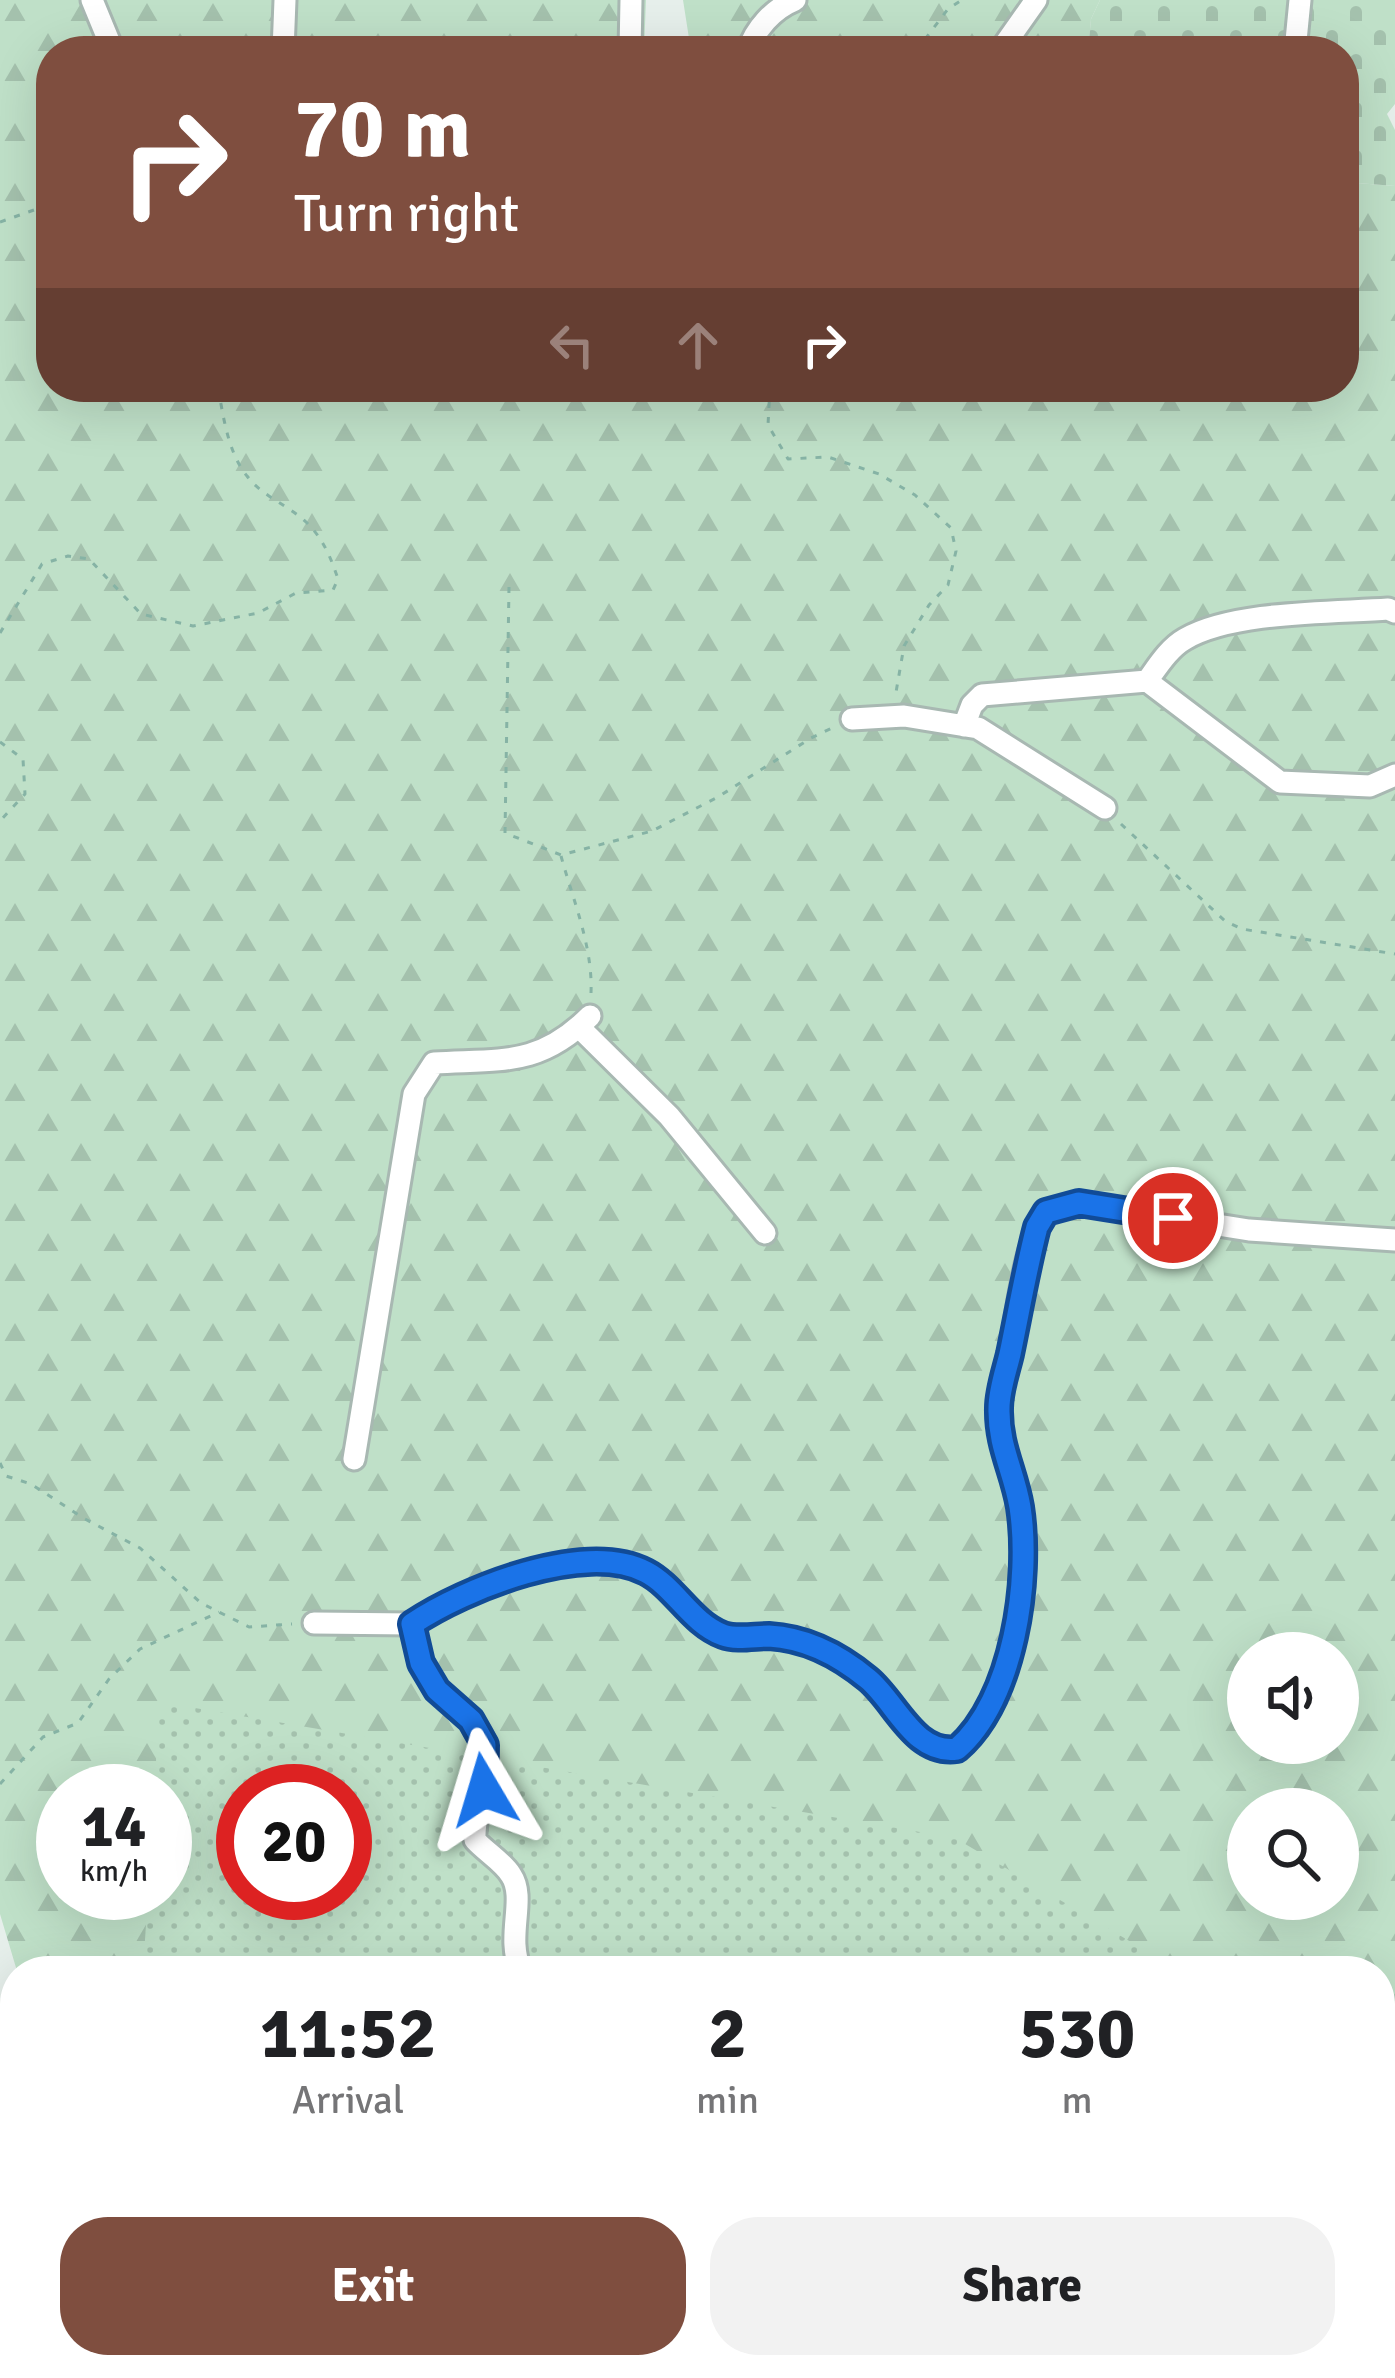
<!DOCTYPE html>
<style>
:root{--surface:#fff;--page:#f2f2f2;--text:#202124;--muted:#757577;--accent:#7f4e3f}
body{margin:0;font-family:Signika,sans-serif;background:var(--page);color:var(--text);height:100vh;display:flex;flex-direction:column;font-size:45px;white-space:nowrap}
*{box-sizing:border-box;margin:0}
p{font-size:39px;color:var(--muted)}
.icon{flex:none;width:66px;height:66px;fill:none;stroke:currentColor;stroke-width:2;stroke-linecap:round;stroke-linejoin:round}
.map{position:relative;flex:1;overflow:hidden}
.sheet{position:absolute;left:0px;top:1956px;width:1395px;height:423px;display:flex;flex-direction:column;background:var(--surface);border-radius:48px 48px 0 0;box-shadow:0 12px 48px #0002}
.sheet>*{flex:none}
.banner{position:absolute;left:36px;top:36px;width:1323px;height:366px;border-radius:48px;box-shadow:0 12px 48px #0002;background:#7f4e3f;color:#fff;overflow:hidden}
.controls{position:absolute;left:1227px;top:1632px;display:grid;gap:24px}
.controls a{display:grid;place-items:center;width:132px;height:132px;border-radius:50%;background:var(--surface);box-shadow:0 12px 48px #0002;font-size:60px}
.speed{position:absolute;left:36px;top:1764px;display:flex;gap:24px;font-size:60px;font-weight:700;text-align:center}
.speed>*{display:grid;place-content:center;width:156px;height:156px;border-radius:50%;background:var(--surface);box-shadow:0 12px 48px #0002;line-height:1}
.speed small{font-size:30px;font-weight:400}
.speed .limit{border:18px solid #d22;background:#fff;color:#111}
.pin{position:absolute;display:grid;place-items:center;width:102px;height:102px;color:#fff;margin:-51px;border:6px solid #fff;border-radius:50%;box-shadow:0 3px 12px #0007}
.me{position:absolute;width:132px;margin:-66px;rotate:353deg;stroke-linejoin:round;filter:drop-shadow(0 0 9px #0008)}
.turn{display:flex;align-items:center;gap:42px;height:252px;padding:0 60px;font-size:54px}
.turn .icon{width:156px;height:156px;stroke-width:2.5}
.turn b{display:block;font-size:84px;line-height:102px}
.lanes{display:flex;align-items:center;height:114px;padding:0 60px;background:#0003;justify-content:center;gap:60px;direction:ltr}
.lanes .off{opacity:.35}
.eta{display:flex;justify-content:space-evenly;align-items:center;height:204px;text-align:center}
.eta b{font-size:72px;font-weight:700;line-height:84px}
.cta{display:flex;gap:24px;margin-top:auto;padding:24px 60px}
.cta a{flex:1;height:138px;border-radius:48px;background:var(--accent);color:#fff;font-size:48px;font-weight:700;line-height:138px;text-align:center}
.cta a+a{background:var(--page);color:var(--text)}
.map>svg:first-child{display:block}
</style>
<div class="map">
<svg width="1395" height="2378" viewBox="0 0 1395 2378">
<defs>
<pattern id="forest-firs" width="22" height="20" patternUnits="userSpaceOnUse" patternTransform="scale(3)"><rect width="22" height="20" fill="#bfe0c8"/><path d="M5 1l3.5 6h-7zM16 11l3.5 6h-7z" fill="#a4c1ad"/></pattern>
<pattern id="cemetery-stones" width="16" height="16" patternUnits="userSpaceOnUse" patternTransform="scale(3)"><rect width="16" height="16" fill="#bfe0c8"/><path d="M2 7V4a2 2 0 0 1 4 0v3zM10 15v-3a2 2 0 0 1 4 0v3z" fill="#a4c1ad"/></pattern>
<pattern id="park-dots" width="8" height="8" patternUnits="userSpaceOnUse" patternTransform="scale(3)"><rect width="8" height="8" fill="#bfe0c8"/><path d="M2 2h.1M6 6h.1" fill="none" stroke="#a4c1ad" stroke-width="1.8" stroke-linecap="round"/></pattern>
</defs>
<rect width="100%" height="100%" fill="#e6efeb"/>
<path fill="url(#forest-firs)" fill-rule="evenodd" d="M0,0H646L644,51H51V387H1344V182L1395,186V2378H0V2370L15,2351V2364H1380V1971H17L0,1914ZM1248,1653H1338V1743H1248ZM63,1791H165V1893H63ZM243,1791H345V1893H243ZM1248,1809H1338V1899H1248Z
M683,0H1100L1091,19L1088,51H691Z"/>
<path fill="url(#cemetery-stones)" d="M1100,0H1395V104L1387,114L1395,130V186L1344,182V51H1088L1091,19Z"/>
<path fill="url(#park-dots)" fill-rule="evenodd" d="M160,1702L955,1838L1180,1971H143L148,1893H165V1791H154ZM243,1791H345V1893H243Z
M1380,2088L1395,2097V2378H79L84,2364H1380Z"/>
<g fill="none" stroke-linecap="round" stroke-linejoin="round">
<g stroke="#a8b8b2" stroke-width="27">
<path id="minor" d="M92,0L113,51
M283,51L285,0
M630,51L631,0
M748,51C755,29 773,9 795,0
M1000,51L1036,0
M1295,51L1300,0
M1147,681C1158,666 1169,648 1185,639C1233,611 1332,613 1388,609L1395,612
M852,719L904,716L978,728L1105,808
M964,726L972,705L982,695L1147,681L1280,782L1370,786L1395,775
M579,1027L669,1116L765,1233
M354,1459L414,1094L434,1063C501,1059 539,1067 590,1016
M314,1623L412,1624
M521,1971C505,1936 527,1899 511,1875C503,1862 486,1852 475,1840C473,1809 493,1777 485,1745C478,1719 450,1707 436,1687C421,1667 417,1647 412,1624C464,1589 585,1539 646,1572C675,1587 691,1623 723,1635C736,1640 755,1636 769,1636C806,1638 839,1655 868,1679C896,1703 914,1754 957,1749C1014,1700 1031,1579 1020,1507C1015,1471 999,1448 999,1409C999,1388 1007,1366 1011,1345C1020,1301 1023,1251 1046,1212L1079,1203L1249,1230L1395,1240"/>
</g>
<path stroke="#86b3a5" stroke-width="3" stroke-dasharray="6 9" stroke-linecap="butt" d="M916,51L948,9L962,0
M0,222L51,204
M770,387L768,425L788,459L828,457L879,474L915,495L951,528L956,551L948,585L929,605L904,646L895,698
M509,587L505,833L561,855L652,831L718,797L811,738L834,727
M0,633L42,564L68,556L89,559L141,614L193,626L258,613L296,593L333,590L338,579C331,558 323,538 306,522C288,505 263,497 247,476C228,453 223,415 218,387
M0,742L23,759L25,794L0,821
M1121,824L1225,921L1242,929L1395,954
M561,856C573,900 593,947 591,993
M0,1463L6,1476L31,1484L85,1519L140,1548L201,1603L249,1627L292,1624
M0,1784L43,1737L78,1723L109,1679L140,1649L219,1612
M0,2055L15,2090
M128,2364L132,2378
M819,2364L824,2378
M569,2378L606,2364"/>
<use href="#minor" stroke="#fff" stroke-width="21"/>
</g>
<g fill="none" stroke-linecap="round" stroke-linejoin="round">
<g stroke="#114b97" stroke-width="30">
<path id="route" d="M484,1790L485,1745L471,1720L437,1690L421,1663L412,1624C464,1589 585,1540 646,1572C675,1587 691,1623 723,1635C736,1640 755,1636 769,1636C806,1638 839,1655 868,1679C896,1702 914,1755 957,1749C1014,1700 1031,1579 1020,1507C1014,1471 998,1446 999,1408C999,1390 1006,1371 1010,1354C1019,1311 1026,1269 1037,1227L1046,1212L1079,1203L1173,1218"/>
</g>
<use href="#route" stroke="#1a73e8" stroke-width="21"/>
</g>
</svg>
<div class="controls">
<a><svg class="icon" aria-label="sound" viewBox="0 0 24 24"><path d="M4 9h4l5-4v14l-5-4H4zM17 9q2 3 0 6"/></svg></a>
<a><svg class="icon" aria-label="search" viewBox="0 0 24 24"><circle cx="10" cy="10" r="6"/><path d="M15 15l6 6"/></svg></a>
</div>
<div class="speed"><div>14<small>km/h</small></div><div class="limit">20</div></div>
<div class="pin" style="left:1173px;top:1218px;background:#d93025"><svg class="icon" aria-label="arrive" viewBox="0 0 24 24"><path d="M6 21V4h12l-3 4 3 4H6"/></svg></div>
<svg class="me" style="left:484px;top:1790px" viewBox="-20 -20 40 40"><path d="M0-17L14 15 0 8-14 15z" fill="#1a73e8" stroke="#fff" stroke-width="4"/></svg>
<div class="banner">
<div class="turn"><svg class="icon" aria-label="right" viewBox="0 0 24 24"><path d="M7 20v-9h11M14 6l5 5-5 5"/></svg><div><b>70 m</b>Turn right</div></div>
<div class="lanes"><svg class="icon off" aria-label="left" viewBox="0 0 24 24"><path d="M17 20v-9H6M10 6l-5 5 5 5"/></svg><svg class="icon off" aria-label="ahead" viewBox="0 0 24 24"><path d="M12 20V5M6 11l6-6 6 6"/></svg><svg class="icon" aria-label="right" viewBox="0 0 24 24"><path d="M7 20v-9h11M14 6l5 5-5 5"/></svg></div>
</div>
<section class="sheet">
<div class="eta">
<div><b>11:52</b><p>Arrival</p></div>
<div><b>2</b><p>min</p></div>
<div><b>530</b><p>m</p></div>
</div>
<div class="cta"><a>Exit</a><a>Share</a></div>
</section>
</div>
